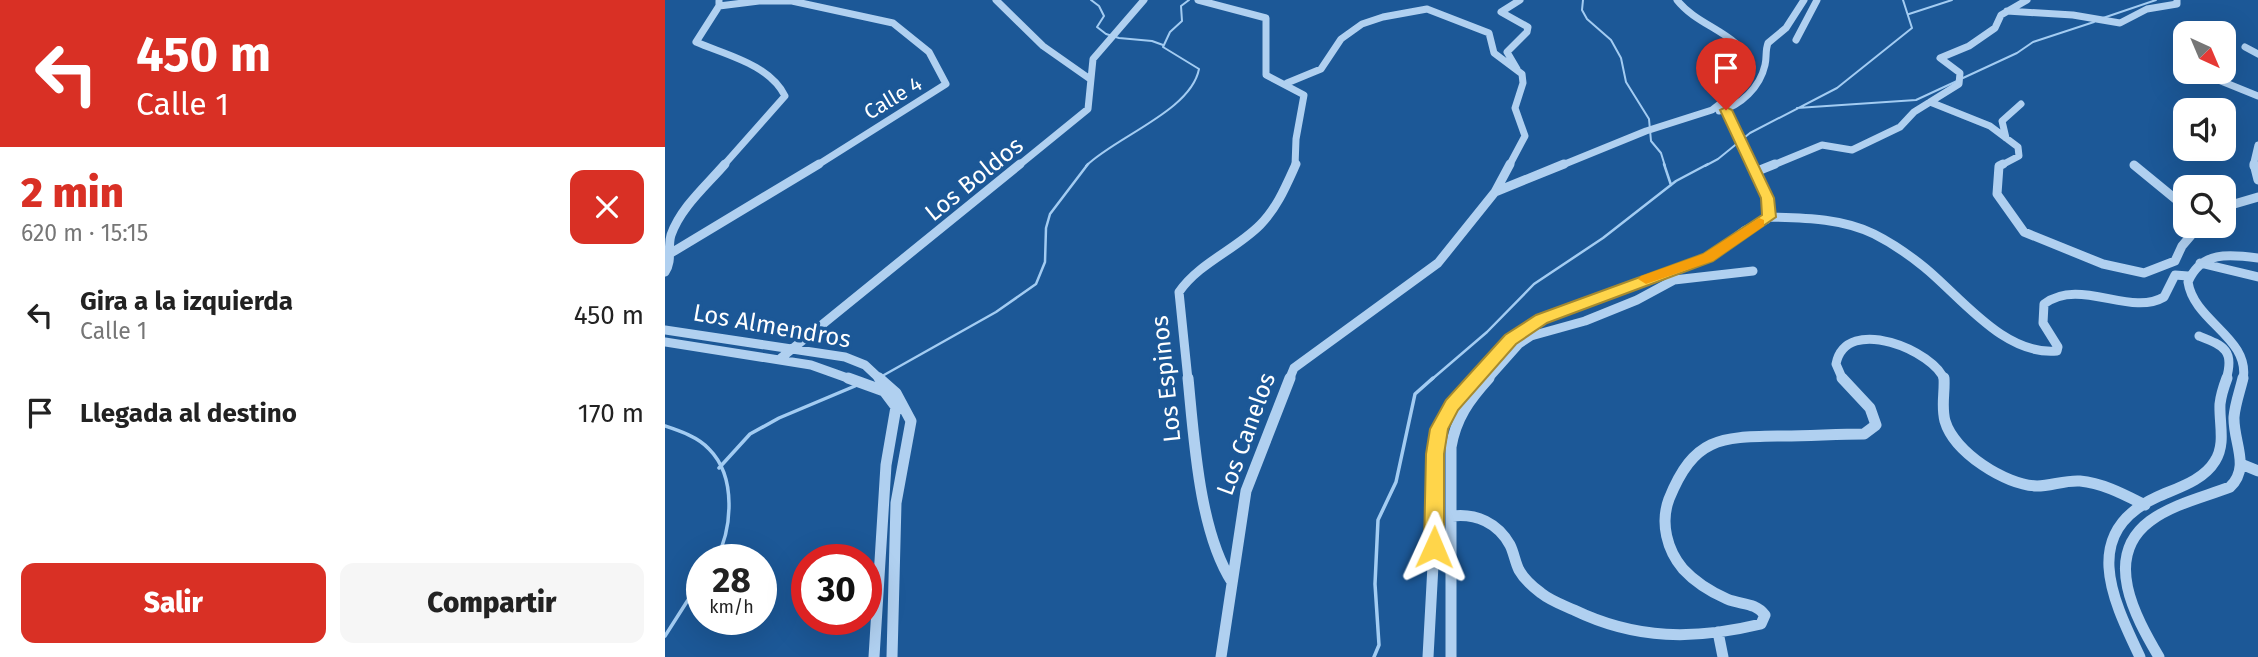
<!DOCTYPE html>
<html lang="es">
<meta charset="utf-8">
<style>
:root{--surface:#fff;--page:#f6f6f6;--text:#222;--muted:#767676;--accent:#d93025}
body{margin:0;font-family:"Fira Sans",sans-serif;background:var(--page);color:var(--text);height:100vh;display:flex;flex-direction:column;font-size:26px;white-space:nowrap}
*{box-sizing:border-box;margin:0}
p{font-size:23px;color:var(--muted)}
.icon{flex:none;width:38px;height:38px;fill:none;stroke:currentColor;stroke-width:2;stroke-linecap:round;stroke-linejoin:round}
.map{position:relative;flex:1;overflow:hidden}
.details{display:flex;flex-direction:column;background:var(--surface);width:665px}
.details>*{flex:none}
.top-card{background:#d93025;color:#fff;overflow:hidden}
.needle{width:46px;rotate:136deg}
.tools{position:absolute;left:1508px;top:21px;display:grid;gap:14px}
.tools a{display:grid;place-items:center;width:63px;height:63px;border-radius:14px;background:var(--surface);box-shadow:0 7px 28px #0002;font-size:35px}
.speed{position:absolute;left:21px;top:544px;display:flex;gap:14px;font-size:35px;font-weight:700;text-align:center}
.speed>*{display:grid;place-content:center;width:91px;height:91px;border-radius:50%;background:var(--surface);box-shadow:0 7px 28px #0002;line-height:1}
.speed small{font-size:18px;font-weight:400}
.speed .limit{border:10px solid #d22;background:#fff;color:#111}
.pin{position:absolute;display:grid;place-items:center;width:60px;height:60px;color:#fff;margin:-72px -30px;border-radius:50% 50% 50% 0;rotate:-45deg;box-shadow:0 0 7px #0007}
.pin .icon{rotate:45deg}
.me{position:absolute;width:77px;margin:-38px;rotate:1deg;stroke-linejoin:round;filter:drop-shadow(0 0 5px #0008)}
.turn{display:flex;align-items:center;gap:24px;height:147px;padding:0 21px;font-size:32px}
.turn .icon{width:91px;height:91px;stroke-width:2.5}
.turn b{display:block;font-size:49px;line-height:60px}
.round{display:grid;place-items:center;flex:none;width:74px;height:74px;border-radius:14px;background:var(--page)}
.headline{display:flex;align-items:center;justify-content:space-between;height:119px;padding:0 21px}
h1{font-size:42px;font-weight:800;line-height:52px;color:var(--accent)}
.button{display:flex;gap:14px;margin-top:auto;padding:14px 21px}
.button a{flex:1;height:80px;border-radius:14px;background:var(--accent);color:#fff;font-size:28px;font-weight:800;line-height:80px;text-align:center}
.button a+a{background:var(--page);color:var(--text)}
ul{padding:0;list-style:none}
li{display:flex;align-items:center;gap:21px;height:98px;padding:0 21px}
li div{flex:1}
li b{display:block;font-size:26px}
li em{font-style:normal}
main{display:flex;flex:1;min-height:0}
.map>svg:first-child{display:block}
</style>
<main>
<section class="details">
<div class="top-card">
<div class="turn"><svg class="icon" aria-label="left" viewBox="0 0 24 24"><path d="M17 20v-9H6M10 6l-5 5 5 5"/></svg><div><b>450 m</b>Calle 1</div></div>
</div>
<div class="headline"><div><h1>2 min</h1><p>620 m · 15:15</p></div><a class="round" style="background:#d93025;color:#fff"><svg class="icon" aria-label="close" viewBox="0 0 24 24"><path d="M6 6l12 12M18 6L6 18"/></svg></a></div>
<ul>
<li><svg class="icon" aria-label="left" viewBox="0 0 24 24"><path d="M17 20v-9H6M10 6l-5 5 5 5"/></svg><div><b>Gira a la izquierda</b><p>Calle 1</p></div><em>450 m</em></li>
<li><svg class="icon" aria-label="arrive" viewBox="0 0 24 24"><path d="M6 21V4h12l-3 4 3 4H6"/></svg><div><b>Llegada al destino</b></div><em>170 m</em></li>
</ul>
<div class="button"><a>Salir</a><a>Compartir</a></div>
</section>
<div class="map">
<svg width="1593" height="657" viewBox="0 0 1593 657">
<rect width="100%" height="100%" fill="#1c5897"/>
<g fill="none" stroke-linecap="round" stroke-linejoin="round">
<path stroke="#a3ccf2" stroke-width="2" d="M426,0L434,6L439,16L432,27L441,34L454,38L487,41L498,45
M918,0L917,10L922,19L946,40L956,58L961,82L984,119L986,141L996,153L1000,166
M1244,14L1287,0
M1438,18L1491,0
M1298,78L1352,53L1368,42L1429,22
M1132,108L1251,100L1292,81
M421,166C450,137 526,111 534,69L498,47L505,32L517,21L516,6L524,0
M1040,166L1053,159L1085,133L1172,88L1247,28L1238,0"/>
<path stroke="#a3ccf2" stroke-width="2.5" d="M999,164L1006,185
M219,375L331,312L371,284L380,262L381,228L385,214L423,164
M766,380L822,332L869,284L938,238L1011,181L1043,164"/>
<path stroke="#a3ccf2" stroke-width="3.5" d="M0,426C15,431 33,437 44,449C72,477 67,529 51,560
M54,468L85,434L114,418L190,386
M0,636L37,578
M709,657L714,645L710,584L713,520L731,482L750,394L768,378"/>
<path stroke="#b0d0f0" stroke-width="7" d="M331,0L378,46L425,79
M533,0L601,18V75L639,95L631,139L630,166
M54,1V6L31,42C61,55 104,64 120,96L58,166
M54,6L94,1H127L228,23L264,52L281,84L151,166
M762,9L824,33L829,53L857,74L858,83L850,108L860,136L844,166
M1342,11L1408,15L1455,23L1482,9L1512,4V0
M1131,40L1152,0
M1580,47L1593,54
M852,69L842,52L862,32L863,27L836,12L855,0
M1516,71L1551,79L1593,96
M622,83L656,69L676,39L697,24L718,17L762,9
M1265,102L1325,126L1353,147L1354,156L1335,166
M1061,110L1087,166
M1054,111C1076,106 1095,87 1100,65C1102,57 1100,51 1103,43L1121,28L1139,0
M1341,138L1337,121L1356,104
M353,166L423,109L428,59L479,0
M895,166L981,131L1047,110L1069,93L1082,78L1087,67C1075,32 1034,28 1012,0
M1106,166L1157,145L1187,150L1235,127L1249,112L1294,84L1295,73L1275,58L1304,46L1330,28L1336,15L1362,0
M1588,166L1593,145"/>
<path stroke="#b0d0f0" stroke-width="9" d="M1338,164L1334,166L1332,194L1359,232L1438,264L1479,273L1510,261L1517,246L1534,226
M1589,164L1593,180
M1469,165L1519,206L1521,215
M1090,172L1110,164
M830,192L899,164
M1559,207L1593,197
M1103,217C1139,218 1176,218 1209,234C1227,243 1243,254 1259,267C1296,297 1339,356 1392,351L1393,347L1378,323L1379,304C1415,277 1465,317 1499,297L1510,275L1523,276
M6,253L154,164
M1535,263L1593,277
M0,272C8,260 2,248 6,235C16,207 41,186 60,164
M0,330L180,357L200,365L216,380
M1534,336C1559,346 1570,350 1561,380
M0,342L146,365L188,380
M116,358L355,164
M523,380L514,292C534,263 570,250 595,225C612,208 621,186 631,164
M624,380L629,368L773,263L830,192L845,164
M809,380L840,345L859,329L886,315L1043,258L1079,231L1102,219V198L1086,164
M822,380L854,344L866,336L920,321L972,300L1009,280L1088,271
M1178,380L1171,364C1181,313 1271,352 1279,380
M1578,380C1586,338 1529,322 1523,282C1536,251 1564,254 1593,258"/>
<path stroke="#b0d0f0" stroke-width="11" d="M183,378L219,391L231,407L221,465L209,657
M214,378L231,393L246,421L231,503L227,657
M523,378C529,438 534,531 567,582
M1279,378C1280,393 1276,406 1280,421C1289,452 1340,485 1372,486C1386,486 1400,480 1415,481C1438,483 1460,495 1480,505
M1576,464L1593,471
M787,516C811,513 833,523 845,545C849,553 850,562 854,570C859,579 868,587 876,593C886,601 898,605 909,610C971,640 1030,640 1096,624L1100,615C1090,602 1076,605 1062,599C1046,592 1030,582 1018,569C1002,550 995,523 1004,499C1030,435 1057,437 1119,436C1145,436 1172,434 1199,434L1211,425L1205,408L1177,378
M1053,632L1058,657
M556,657L581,491L625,378
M763,657L769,547L770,446L777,420L811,378
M786,657V447C791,418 804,400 824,378
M1475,657C1448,600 1414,533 1492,497C1512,488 1538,481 1550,461C1561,444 1554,423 1555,404C1556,395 1559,386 1562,378
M1494,657C1470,616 1437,557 1485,521C1508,504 1539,497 1565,487C1586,467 1568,442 1569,417C1570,404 1575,391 1578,378"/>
</g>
<path fill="#ffd54a" stroke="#a68a30" stroke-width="2" d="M1061,107L1067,110L1109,198L1111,217L1048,261L882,323L851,344L793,410L783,429L779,454V547L776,553L769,556L762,553L759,547L761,454L765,429L781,400L840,335L871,315L1038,254L1097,215L1096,198L1055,110Z"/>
<path fill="#f59e0b" d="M1094,218L1099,220V226L1048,261L981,284L973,279L976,276L1038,254Z"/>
<g text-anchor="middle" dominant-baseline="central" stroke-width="7" stroke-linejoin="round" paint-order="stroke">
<g font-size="21" fill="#fff" stroke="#1c5897">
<text transform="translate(228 98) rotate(-31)">Calle 4</text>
</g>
<g font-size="24" fill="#fff" stroke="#1c5897">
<text transform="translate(309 179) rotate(-39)">Los Boldos</text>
<text transform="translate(107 326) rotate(10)">Los Almendros</text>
<text transform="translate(501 379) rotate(-96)">Los Espinos</text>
<text transform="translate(581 434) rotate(-70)">Los Canelos</text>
</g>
</g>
</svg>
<div class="tools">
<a><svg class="needle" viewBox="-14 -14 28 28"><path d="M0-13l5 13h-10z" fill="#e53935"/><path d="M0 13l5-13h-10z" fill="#767676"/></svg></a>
<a><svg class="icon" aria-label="sound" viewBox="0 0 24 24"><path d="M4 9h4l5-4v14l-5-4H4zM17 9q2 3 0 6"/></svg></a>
<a><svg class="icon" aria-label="search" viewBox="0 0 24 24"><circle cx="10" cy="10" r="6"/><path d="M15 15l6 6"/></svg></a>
</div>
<div class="speed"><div>28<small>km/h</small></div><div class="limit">30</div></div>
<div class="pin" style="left:1061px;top:110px;background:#d93025"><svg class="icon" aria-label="arrive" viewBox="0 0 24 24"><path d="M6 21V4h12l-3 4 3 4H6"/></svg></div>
<svg class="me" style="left:769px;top:547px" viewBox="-20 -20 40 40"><path d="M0-17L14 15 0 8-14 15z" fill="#ffd54a" stroke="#fff" stroke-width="4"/></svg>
</div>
</main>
